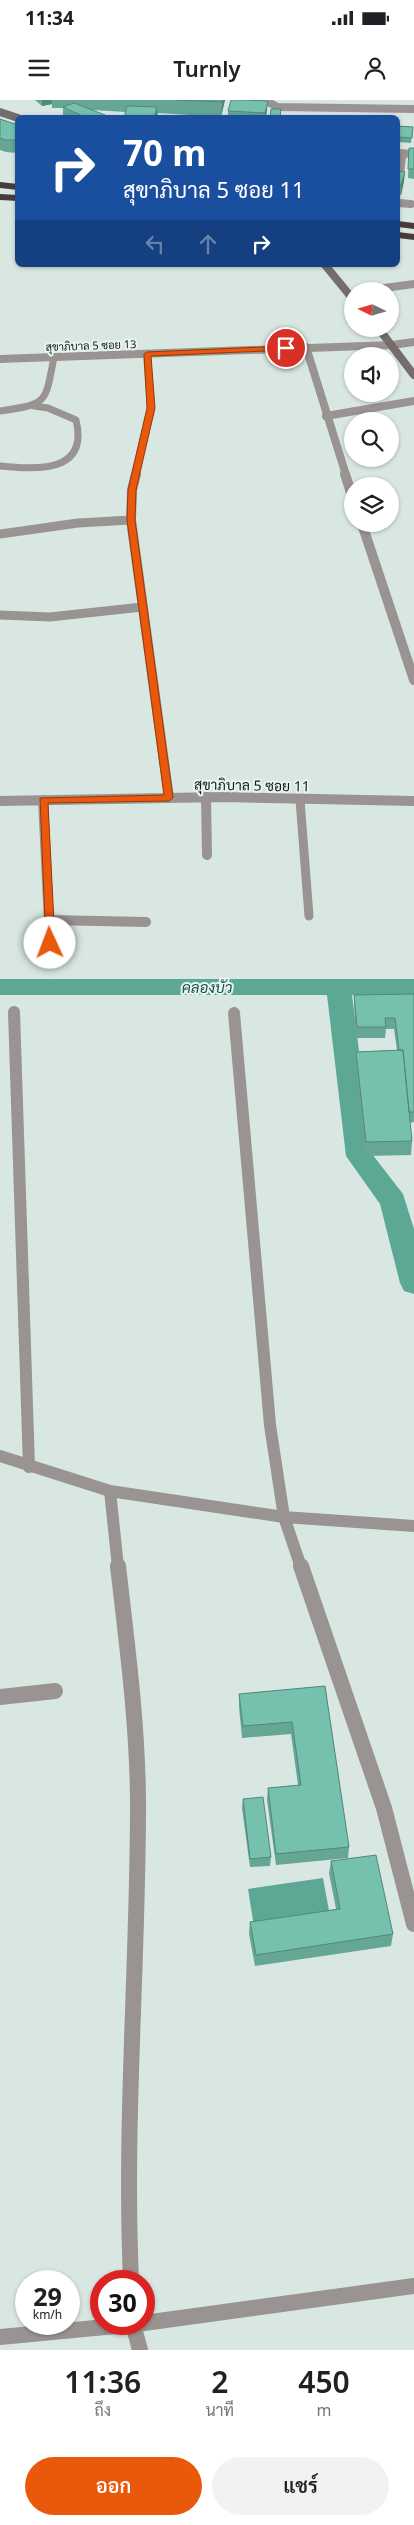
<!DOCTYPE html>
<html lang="th">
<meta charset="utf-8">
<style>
:root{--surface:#fff;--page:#f2f2f2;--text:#202124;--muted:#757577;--accent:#ea580c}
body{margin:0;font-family:"Noto Sans",Sarabun,sans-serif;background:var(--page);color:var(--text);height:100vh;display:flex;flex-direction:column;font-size:19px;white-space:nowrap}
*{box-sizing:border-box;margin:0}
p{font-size:16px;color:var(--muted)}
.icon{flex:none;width:28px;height:28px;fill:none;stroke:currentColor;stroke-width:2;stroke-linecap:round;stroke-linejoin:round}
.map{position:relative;height:2250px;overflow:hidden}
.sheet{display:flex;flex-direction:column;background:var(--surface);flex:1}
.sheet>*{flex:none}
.top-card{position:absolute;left:15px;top:15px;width:385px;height:152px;border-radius:8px;box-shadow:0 1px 4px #0004;background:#1a4fa0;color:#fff;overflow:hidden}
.needle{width:32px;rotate:275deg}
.tools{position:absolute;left:344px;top:182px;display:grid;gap:10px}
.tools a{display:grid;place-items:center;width:55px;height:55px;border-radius:50%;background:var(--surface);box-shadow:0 1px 4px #0004;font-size:25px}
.speed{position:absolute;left:15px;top:2170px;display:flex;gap:10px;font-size:25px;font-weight:700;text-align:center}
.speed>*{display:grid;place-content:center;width:65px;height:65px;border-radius:50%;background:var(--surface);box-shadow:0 1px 4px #0004;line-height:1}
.speed small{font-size:12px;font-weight:400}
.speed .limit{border:8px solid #d22;background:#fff;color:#111}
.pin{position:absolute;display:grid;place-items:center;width:42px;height:42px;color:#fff;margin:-21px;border:2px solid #fff;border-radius:50%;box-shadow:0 1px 5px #0007}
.me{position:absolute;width:55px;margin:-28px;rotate:358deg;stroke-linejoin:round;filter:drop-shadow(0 0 4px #0008)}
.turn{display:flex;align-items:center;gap:18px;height:105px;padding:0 25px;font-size:22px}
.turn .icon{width:65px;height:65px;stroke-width:2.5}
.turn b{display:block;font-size:35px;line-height:42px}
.lanes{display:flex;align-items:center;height:48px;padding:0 25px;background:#0003;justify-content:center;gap:25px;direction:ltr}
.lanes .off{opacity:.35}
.eta{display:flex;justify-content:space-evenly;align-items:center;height:85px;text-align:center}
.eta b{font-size:30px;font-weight:600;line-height:35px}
.primary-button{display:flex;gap:10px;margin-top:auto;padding:10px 25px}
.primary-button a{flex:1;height:58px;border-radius:30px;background:var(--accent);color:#fff;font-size:20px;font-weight:600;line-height:58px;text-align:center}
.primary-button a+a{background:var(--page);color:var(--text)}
.status{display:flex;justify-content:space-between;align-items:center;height:35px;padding:0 25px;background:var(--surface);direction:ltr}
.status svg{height:14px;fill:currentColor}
header{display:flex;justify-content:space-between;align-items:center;height:65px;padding:0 25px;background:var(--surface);font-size:22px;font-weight:600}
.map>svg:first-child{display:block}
</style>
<div class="status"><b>11:34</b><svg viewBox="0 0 49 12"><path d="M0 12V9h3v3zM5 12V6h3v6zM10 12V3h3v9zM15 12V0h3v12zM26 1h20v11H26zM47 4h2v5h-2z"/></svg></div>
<header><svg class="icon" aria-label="menu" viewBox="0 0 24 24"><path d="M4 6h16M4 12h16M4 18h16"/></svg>Turnly<svg class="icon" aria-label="person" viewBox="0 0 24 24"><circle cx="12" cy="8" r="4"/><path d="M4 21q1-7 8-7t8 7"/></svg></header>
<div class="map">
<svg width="414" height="2250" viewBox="0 0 414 2250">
<rect width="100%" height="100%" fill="#d9e7e3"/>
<path fill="#5da895" d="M323,1778L330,1816L254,1827L248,1789Z"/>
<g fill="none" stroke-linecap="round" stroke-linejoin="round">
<path fill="#5da895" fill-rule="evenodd" d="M0,879H414V895H352L372,1054L403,1094L414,1129V1194L404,1191L400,1183L380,1104L346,1056L327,895H0Z"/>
<path stroke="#999392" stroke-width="7" d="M401,70L403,53
M0,311C48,304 45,304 54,257
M0,366C37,370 89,373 76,320L48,308L34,306"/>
<path stroke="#999392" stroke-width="9" d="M0,434L78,423L131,420
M0,515L50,517L142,507
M300,700L309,816"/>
<path stroke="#999392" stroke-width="8" d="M265,0L277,7L414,9
M398,53L414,54
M398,103L411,104
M362,191L414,184
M306,247L346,375
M0,259L392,245L414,242
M326,316L414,301
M135,375L151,308L147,254"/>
<path stroke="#999392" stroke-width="10" d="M136,374L132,390L131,420L169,698
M345,374L352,396
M362,424L414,580
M206,697L207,755
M43,700L50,843
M0,701L222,697L414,701
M49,820L146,822"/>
<path stroke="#999392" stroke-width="12" d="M14,912L29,1367
M234,913L270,1325L284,1417L301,1467
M0,1356L110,1391L284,1417L414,1426
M110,1391L118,1467"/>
<path stroke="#999392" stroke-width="16" d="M118,1466C127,1545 138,1626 138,1706C138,1865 124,2022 131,2181
M301,1466L384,1708L414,1824
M0,1597L55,1591
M144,2223L414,2186
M133,2224L140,2250
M0,2237L137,2224"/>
<path stroke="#756d6c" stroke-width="8" d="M0,12L18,18
M325,165L352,198
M379,229L414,275"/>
<path fill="#473c3a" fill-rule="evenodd" d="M0,82L18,84V90L0,88Z
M0,94L18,95V101L0,100Z
M398,121L414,123V129L398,127Z
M398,132L414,134V140L398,138Z"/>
</g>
<path fill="#65a695" d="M35,0H225L221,17L158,13L157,18H124L126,12L92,10L105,18H66L63,16V8H52V4L42,6Z
M258,0L267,10L266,18H228V11Z
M0,19L18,25V53L6,52L0,50Z
M398,26L413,27L411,43L398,42Z
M409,48H414V79L408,78Z
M398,71L404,81L401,95H398Z
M414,894V1022L410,1023L412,1041L411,1055L365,1056L355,966L356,952L397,950L394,929H386L385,938H356L354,905V895Z
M325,1586L349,1747L348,1758L276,1765L267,1700L268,1688L298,1685L291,1634L242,1638L239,1607V1594Z
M243,1699L271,1757L270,1766L250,1767L242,1708Z
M331,1761L393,1834L391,1846L255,1866L249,1834L250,1822L336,1809L329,1773Z"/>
<path fill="#538779" d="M42,0H51L52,4L42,6Z
M222,0H225L221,17L222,2Z
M268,1L267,10L266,18H265V13Z
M157,7V18H154Z
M405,72L404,81L401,95V85Z"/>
<path fill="#76c1ad" stroke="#538779" d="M177,0H222V2Z
M231,0H243L268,1L265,13L228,11Z
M74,3L105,15L99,18H87L63,7Z
M127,6L157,7L154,18H124Z
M271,9H281L280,17H270Z
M0,19L18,25V40H5L0,38Z
M398,26L413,27L412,38L398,37Z
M409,48H414V69H408Z
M398,71L405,72L401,85H398Z
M414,894V1012H409L403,950H399L395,918H385L386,927H357L354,895Z
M403,950L412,1041L366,1042L356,952Z
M325,1586L349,1747L276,1754L268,1688L301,1685L292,1622L243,1626L239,1594Z
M263,1697L271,1757L250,1759L243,1699Z
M376,1755L393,1834L256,1855L250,1822L340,1809L331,1761Z"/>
<path fill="#ea580c" stroke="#983908" d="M286,246L288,250L151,256L155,308L136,390L135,420L173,698L169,701L48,703L55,843L50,846H46L40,698L164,695L127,420L128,390L147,308L144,254L147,252Z"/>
<g text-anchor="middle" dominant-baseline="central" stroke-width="4" stroke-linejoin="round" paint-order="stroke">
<g font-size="11" fill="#141817" stroke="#e7f4f0">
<text transform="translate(91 245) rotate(-2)">สุขาภิบาล 5 ซอย 13</text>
</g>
<g font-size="14" fill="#141817" stroke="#e7f4f0">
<text transform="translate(252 685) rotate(1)">สุขาภิบาล 5 ซอย 11</text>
</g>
<g font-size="15" font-style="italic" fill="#155447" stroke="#e7f4f0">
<text x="207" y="887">คลองบัว</text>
</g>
</g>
</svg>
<div class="tools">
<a><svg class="needle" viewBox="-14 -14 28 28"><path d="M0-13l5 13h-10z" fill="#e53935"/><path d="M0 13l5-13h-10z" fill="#757577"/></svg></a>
<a><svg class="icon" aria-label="sound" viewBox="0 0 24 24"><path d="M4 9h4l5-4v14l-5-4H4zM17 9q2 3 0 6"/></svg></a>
<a><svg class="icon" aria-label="search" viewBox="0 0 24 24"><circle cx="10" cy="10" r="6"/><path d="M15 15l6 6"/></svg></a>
<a><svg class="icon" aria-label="layers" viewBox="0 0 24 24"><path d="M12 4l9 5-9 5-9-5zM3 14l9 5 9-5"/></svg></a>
</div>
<div class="speed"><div>29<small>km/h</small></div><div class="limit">30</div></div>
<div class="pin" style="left:286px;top:248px;background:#d93025"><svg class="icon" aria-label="arrive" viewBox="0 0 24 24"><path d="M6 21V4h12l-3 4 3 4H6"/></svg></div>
<svg class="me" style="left:50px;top:843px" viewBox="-20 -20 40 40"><circle r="19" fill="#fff"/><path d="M0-13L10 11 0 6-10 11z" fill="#ea580c"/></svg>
<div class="top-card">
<div class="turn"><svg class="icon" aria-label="right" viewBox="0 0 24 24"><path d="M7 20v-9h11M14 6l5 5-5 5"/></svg><div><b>70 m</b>สุขาภิบาล 5 ซอย 11</div></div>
<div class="lanes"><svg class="icon off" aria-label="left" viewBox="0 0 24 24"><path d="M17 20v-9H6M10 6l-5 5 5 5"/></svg><svg class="icon off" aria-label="ahead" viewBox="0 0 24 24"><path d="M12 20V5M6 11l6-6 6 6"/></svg><svg class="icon" aria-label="right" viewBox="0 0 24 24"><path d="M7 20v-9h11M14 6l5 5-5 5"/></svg></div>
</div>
</div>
<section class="sheet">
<div class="eta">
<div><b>11:36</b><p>ถึง</p></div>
<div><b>2</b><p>นาที</p></div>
<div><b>450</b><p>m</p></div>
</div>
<div class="primary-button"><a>ออก</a><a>แชร์</a></div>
</section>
